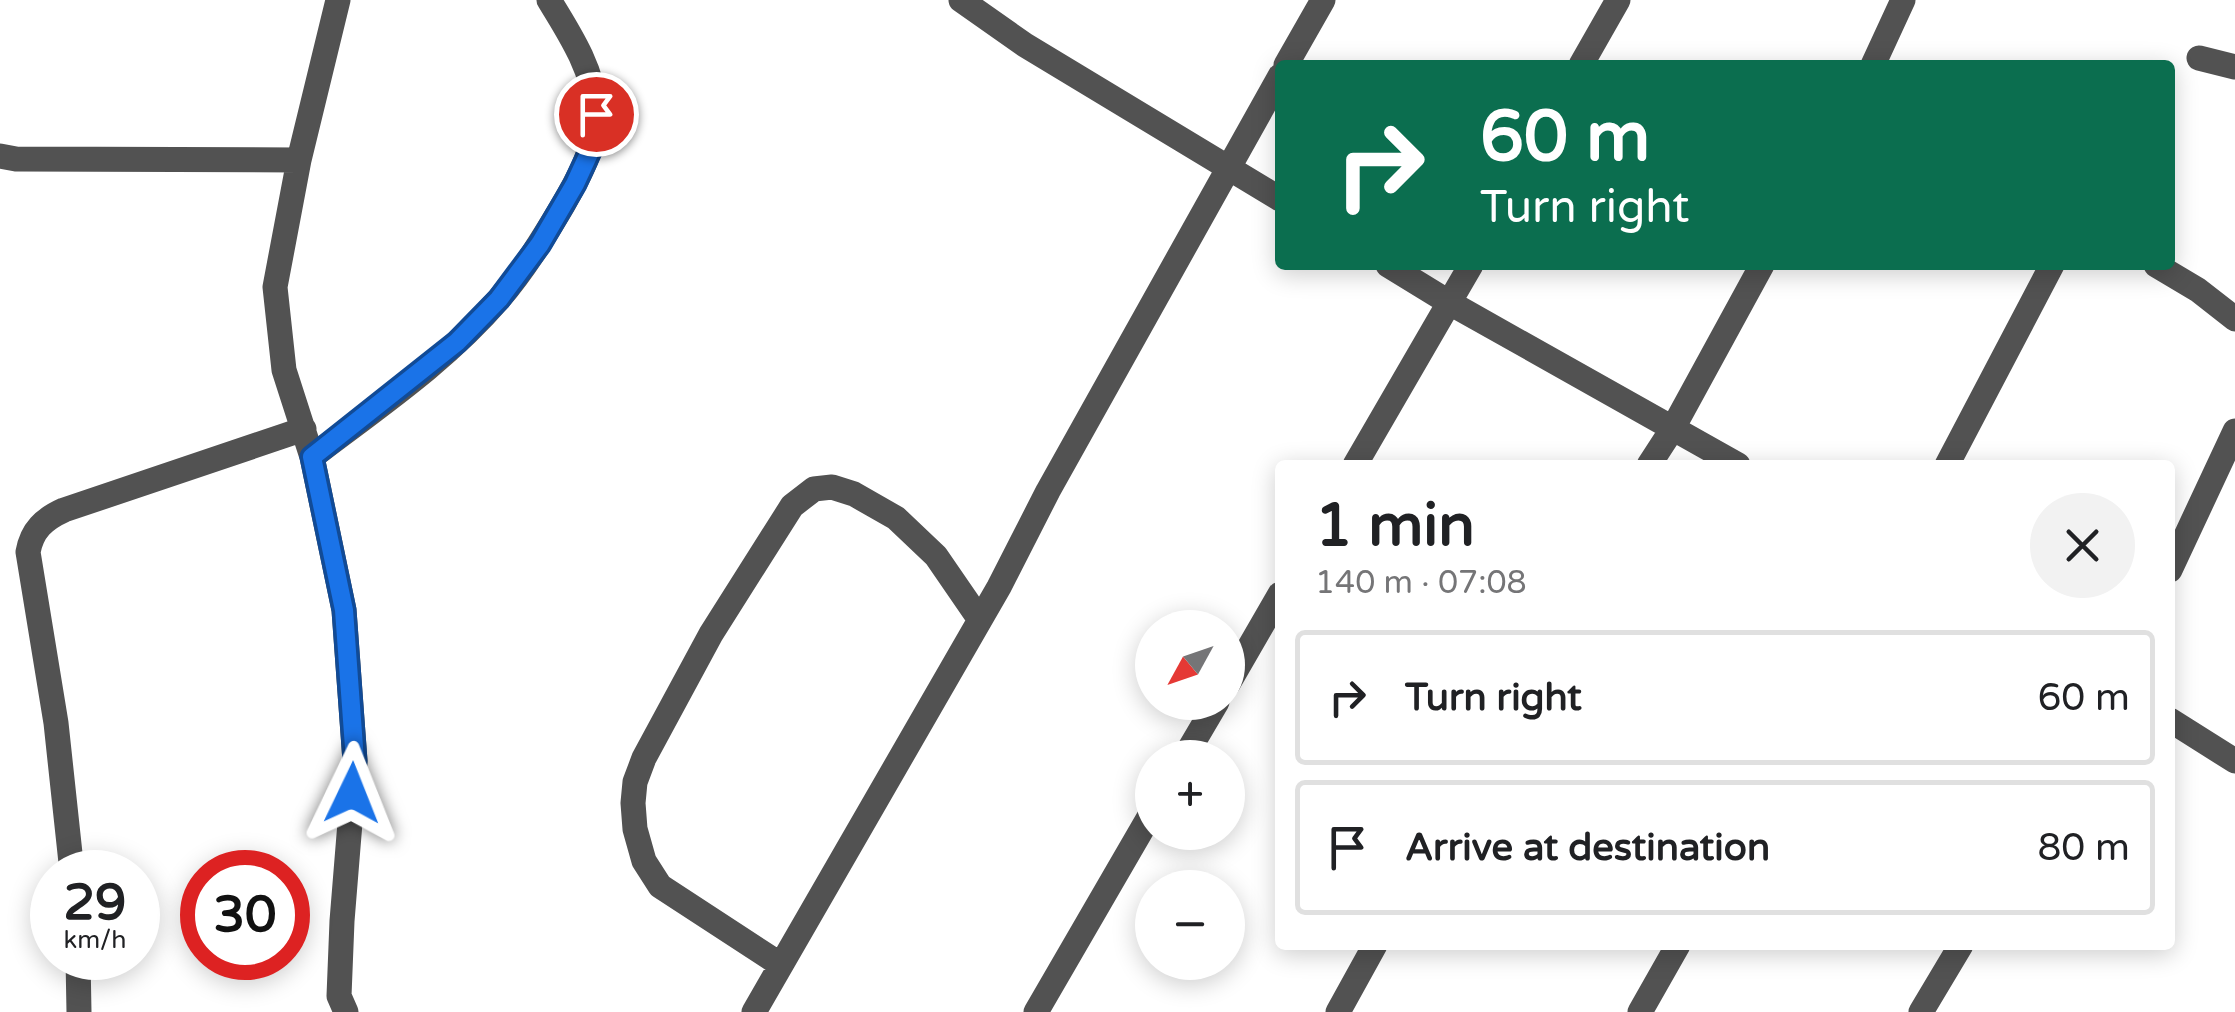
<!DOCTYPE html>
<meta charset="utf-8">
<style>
:root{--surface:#fff;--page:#f2f2f2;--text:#202124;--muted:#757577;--line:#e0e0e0}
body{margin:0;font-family:"Varela Round",sans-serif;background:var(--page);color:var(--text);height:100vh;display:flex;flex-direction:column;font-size:38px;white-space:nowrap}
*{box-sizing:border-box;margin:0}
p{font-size:32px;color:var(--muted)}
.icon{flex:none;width:55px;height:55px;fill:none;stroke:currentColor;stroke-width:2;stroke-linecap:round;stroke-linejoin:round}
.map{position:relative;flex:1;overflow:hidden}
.panel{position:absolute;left:1275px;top:460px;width:900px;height:490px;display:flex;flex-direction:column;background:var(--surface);border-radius:10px;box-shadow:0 5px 25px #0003}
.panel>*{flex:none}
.guide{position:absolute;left:1275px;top:60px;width:900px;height:210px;border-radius:10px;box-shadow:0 5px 25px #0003;background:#0b6e4f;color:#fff;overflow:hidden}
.needle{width:65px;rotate:230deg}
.buttons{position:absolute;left:1135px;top:610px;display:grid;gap:20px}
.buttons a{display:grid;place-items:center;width:110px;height:110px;border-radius:50%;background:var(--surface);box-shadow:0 5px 25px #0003;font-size:50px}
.speed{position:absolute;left:30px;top:850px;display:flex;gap:20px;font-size:50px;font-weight:700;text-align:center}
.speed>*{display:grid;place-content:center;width:130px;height:130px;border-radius:50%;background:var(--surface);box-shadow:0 5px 25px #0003;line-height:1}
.speed small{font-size:25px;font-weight:400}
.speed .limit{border:15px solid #d22;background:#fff;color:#111}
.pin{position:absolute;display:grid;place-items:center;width:85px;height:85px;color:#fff;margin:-42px;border:5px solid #fff;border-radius:50%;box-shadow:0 2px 10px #0007}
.me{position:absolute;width:110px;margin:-55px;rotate:2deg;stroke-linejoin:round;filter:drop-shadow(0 0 8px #0008)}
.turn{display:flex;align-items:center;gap:35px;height:210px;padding:0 40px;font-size:45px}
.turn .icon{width:130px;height:130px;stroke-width:2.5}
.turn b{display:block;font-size:70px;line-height:85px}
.round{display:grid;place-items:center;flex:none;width:105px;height:105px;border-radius:52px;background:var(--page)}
.head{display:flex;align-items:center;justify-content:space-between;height:170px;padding:0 40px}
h1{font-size:60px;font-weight:700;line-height:75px}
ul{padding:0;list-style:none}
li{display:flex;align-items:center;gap:30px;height:135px;margin:0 20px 15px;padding:0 20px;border:5px solid var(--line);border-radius:10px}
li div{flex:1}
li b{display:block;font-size:38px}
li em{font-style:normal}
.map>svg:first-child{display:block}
</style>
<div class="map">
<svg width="2235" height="1012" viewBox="0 0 2235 1012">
<rect width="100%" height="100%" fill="#fff"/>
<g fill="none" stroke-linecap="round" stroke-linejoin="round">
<path stroke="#525252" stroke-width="25" d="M338,0L299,160L275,287L284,370L312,457L344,610L355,761L342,921L339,996L346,1012
M961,0L1025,45L1280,199
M2199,58L2235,67
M1286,65L1323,0
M1581,65L1618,0
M1873,65L1903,0
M0,156L16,159L299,160
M1388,265L1450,303L1738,465
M2156,265L2198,290L2235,319
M312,457C376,408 446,361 499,299C524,270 544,237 563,205C579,177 597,145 596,112C594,71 570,34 549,0
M1355,465L1471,265
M1649,465L1673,428L1762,265
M1947,465L2052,265
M2170,570L2235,431
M1228,684L1280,594
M2170,720L2235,761
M1184,758L1217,702
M72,872L56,723L28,552C32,530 44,519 64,510L304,429
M78,958L79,1012
M781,965L660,886L644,861L635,829L633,803L635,782L644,758L711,634L792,506L814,489L832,487L854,494L896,518L936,556L980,620
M754,1012L999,587L1048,491L1280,76
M1036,1012L1152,812
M1338,1012L1375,945
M1640,1012L1678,945
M1921,1012L1961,945"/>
</g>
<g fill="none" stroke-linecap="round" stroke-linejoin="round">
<g stroke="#114b97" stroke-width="25">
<path id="route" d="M352,793L355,761L344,610L312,457L457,342L499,299L540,244L575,184L592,147L596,114"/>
</g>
<use href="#route" stroke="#1a73e8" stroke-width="18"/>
</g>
</svg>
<div class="buttons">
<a><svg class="needle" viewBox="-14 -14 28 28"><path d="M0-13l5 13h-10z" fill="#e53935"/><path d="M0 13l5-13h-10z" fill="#757577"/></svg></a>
<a>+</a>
<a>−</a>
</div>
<div class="speed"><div>29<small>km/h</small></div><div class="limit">30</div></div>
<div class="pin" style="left:596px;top:114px;background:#d93025"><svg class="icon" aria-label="arrive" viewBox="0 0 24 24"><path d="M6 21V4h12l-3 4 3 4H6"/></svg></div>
<svg class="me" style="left:352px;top:793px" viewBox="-20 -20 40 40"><path d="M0-17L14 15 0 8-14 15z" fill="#1a73e8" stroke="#fff" stroke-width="4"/></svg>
<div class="guide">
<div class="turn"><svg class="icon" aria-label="right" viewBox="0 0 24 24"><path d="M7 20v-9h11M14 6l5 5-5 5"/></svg><div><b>60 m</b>Turn right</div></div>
</div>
<section class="panel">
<div class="head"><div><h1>1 min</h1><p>140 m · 07:08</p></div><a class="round"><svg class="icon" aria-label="close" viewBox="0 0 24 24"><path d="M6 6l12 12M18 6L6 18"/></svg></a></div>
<ul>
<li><svg class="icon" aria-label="right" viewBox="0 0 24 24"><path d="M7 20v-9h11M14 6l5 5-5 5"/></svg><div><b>Turn right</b></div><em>60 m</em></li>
<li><svg class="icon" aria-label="arrive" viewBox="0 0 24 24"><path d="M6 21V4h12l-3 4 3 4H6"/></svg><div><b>Arrive at destination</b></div><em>80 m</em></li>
</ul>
</section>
</div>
